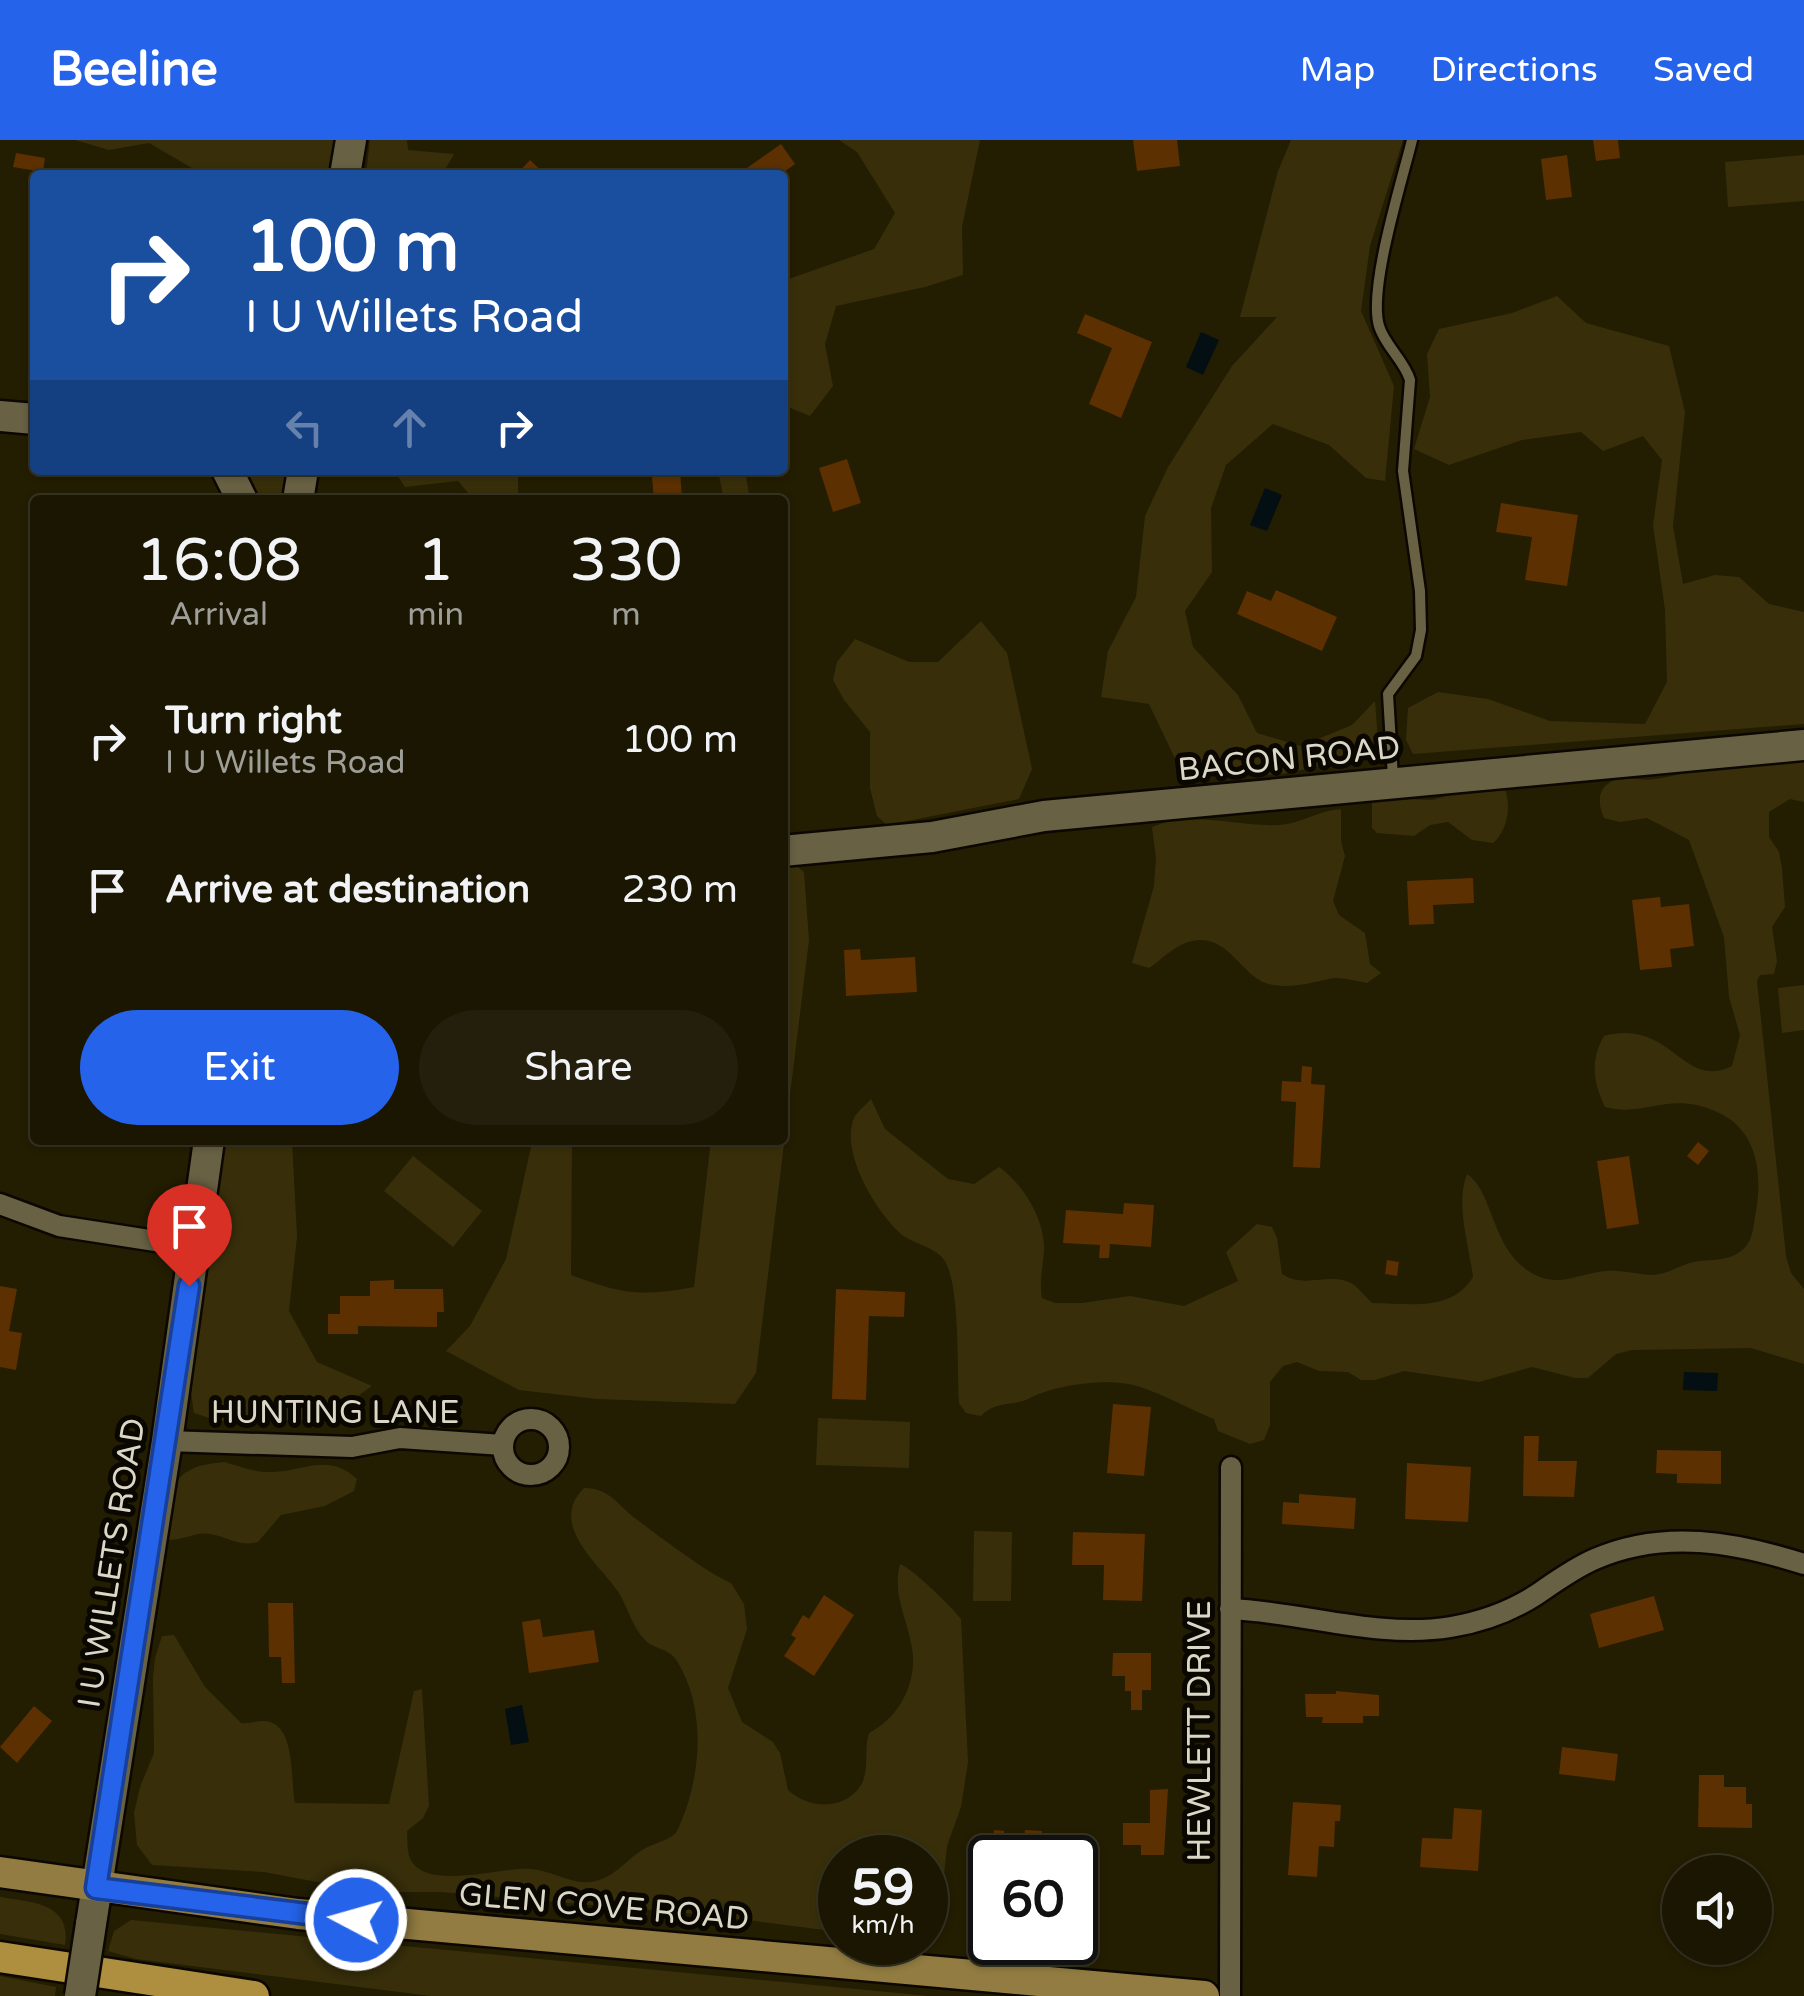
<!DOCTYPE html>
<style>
:root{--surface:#1a1602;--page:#231f0c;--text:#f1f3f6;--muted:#9f9f99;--line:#383524;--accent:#2563eb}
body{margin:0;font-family:"Varela Round",sans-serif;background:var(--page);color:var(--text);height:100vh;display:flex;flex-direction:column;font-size:38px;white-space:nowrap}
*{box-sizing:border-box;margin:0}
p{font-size:32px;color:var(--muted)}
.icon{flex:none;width:55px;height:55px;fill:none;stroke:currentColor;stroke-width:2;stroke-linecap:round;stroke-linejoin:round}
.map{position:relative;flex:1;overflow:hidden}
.sheet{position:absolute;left:30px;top:355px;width:758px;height:650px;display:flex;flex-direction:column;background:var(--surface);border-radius:10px;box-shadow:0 2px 8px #0004,0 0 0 2px var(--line)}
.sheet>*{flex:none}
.top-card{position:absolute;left:30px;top:30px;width:758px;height:305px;border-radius:10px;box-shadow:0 2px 8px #0004,0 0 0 2px var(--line);background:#1a4fa0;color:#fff;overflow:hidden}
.tools{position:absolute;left:1662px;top:1715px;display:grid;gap:20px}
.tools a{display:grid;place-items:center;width:110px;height:110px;border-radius:50%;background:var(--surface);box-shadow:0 2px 8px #0004,0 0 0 2px var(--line);font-size:50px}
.speed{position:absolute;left:818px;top:1695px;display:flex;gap:20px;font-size:50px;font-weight:700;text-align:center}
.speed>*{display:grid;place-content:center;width:130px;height:130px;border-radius:50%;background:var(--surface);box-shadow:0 2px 8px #0004,0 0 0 2px var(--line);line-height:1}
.speed small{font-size:25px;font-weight:400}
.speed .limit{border:5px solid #111;border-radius:15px;background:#fff;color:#111}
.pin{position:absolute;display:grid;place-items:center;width:85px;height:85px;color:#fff;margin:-102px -42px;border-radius:50% 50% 50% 0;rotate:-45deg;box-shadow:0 0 10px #0007}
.pin .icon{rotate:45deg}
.me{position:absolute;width:110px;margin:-55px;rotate:276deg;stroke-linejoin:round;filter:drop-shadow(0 0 8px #0008)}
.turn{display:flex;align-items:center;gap:35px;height:210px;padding:0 50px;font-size:45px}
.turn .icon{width:130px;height:130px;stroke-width:2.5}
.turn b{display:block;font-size:70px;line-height:85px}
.lanes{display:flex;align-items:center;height:95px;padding:0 50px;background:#0003;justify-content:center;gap:50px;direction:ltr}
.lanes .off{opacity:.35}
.eta{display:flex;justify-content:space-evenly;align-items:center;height:170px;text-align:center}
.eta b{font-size:60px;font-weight:600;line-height:70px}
.action{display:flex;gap:20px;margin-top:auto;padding:20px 50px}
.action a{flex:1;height:115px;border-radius:60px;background:var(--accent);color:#fff;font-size:40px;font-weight:600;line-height:115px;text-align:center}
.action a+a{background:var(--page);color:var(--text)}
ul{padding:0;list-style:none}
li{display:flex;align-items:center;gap:30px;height:150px;padding:0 50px}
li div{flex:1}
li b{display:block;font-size:38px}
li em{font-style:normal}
header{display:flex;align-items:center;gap:60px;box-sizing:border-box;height:140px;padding:0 50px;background:var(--accent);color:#fff}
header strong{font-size:48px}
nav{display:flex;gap:55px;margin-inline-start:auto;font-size:35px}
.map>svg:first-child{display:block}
</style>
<header>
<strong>Beeline</strong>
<nav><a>Map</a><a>Directions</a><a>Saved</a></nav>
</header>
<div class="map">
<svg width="1804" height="1856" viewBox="0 0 1804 1856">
<rect width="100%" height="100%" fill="#231d02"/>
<path fill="#382f0a" d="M75,0H336L332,35H204L149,3L109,10Z
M370,0H407L408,10L454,14L442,35H366Z
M839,0H980L962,87L963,135L925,147L836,166L825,204L833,246L810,276L783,265V141L874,109L895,73L857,12Z
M1291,0H1403L1370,106L1361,171L1394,246L1385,341L1366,338L1329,305L1273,284L1226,325L1211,368L1212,432L1185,471L1193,507L1238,555L1257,593L1301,606L1352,585L1375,561L1379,614L1277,635L1180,629L1149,564L1101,557L1108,511L1136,457L1145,376L1168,327L1232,226L1277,177H1240L1278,31Z
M1804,15V61L1728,67L1725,22Z
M1557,156L1586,183L1669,206L1685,272L1673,386L1683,444L1715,435L1739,437L1769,464L1804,472V584L1413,614L1406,600L1408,568L1438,552L1488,559L1550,581L1645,584L1667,542L1665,470L1653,385L1662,320L1643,296L1603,311L1581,292L1522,300L1449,325L1414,309L1430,257L1427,214L1439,189L1512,173Z
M240,330H289L284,360H255Z
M394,330H518V360H474L458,341L405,347Z
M718,330H745L750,360H724Z
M981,481L1007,513L1032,629L1019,659L887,685L877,676L870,648V592L844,560L833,540L837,522L855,499L909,522H938Z
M1804,620V662L1790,659L1769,672V697L1779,712L1782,728L1785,767L1772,787L1777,821L1774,834L1760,835L1757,841L1786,1116L1791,1133L1804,1149V1224L1751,1208L1632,1210L1616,1214L1588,1238H1575L1532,1227L1479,1242L1404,1231L1375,1240H1361L1348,1232L1319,1231L1297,1222L1283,1226L1270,1242V1285L1264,1300L1250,1304L1218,1291L1214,1279C1191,1270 1150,1247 1128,1244C1098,1239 1055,1246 1030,1258C1013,1267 996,1260 981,1276L966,1273L959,1263C957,1230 960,1150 946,1123C938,1107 915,1105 901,1094C876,1072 838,1010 855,976C858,971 867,964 871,959L885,989L948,1039L974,1044L999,1027C1023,1044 1045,1079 1044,1110C1043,1127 1039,1141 1042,1158L1055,1163H1082L1130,1156L1184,1166L1238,1141L1226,1112L1257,1084L1272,1087L1277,1098L1282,1134C1305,1150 1332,1130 1354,1145C1360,1150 1366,1157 1372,1163C1408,1163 1451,1173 1473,1137C1469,1105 1455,1064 1467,1034C1496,1053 1490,1117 1540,1137C1563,1146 1584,1132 1607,1131C1623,1130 1638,1135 1653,1135C1667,1134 1677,1127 1690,1123C1707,1118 1726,1123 1741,1111C1752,1103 1753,1090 1755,1077C1763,1037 1759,990 1717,972C1668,950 1646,978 1605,967C1593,942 1590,920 1604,896C1672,878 1682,951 1732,926L1740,895L1729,857L1724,797L1689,700L1647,678L1620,682L1604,678C1599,667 1596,651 1609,643C1622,634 1641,642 1656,639C1671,637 1686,632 1702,630C1735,625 1770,625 1804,620Z
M1501,642C1513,658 1509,690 1493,703L1472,700L1448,682L1430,685L1414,696L1377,693L1372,688V658L1432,660Z
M1341,669V701L1345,716L1333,761L1339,775L1365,793L1370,824L1381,833L1367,843C1355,841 1340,836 1328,839C1310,843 1293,848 1274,845C1240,841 1230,789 1188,802C1174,806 1161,820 1149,828L1132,823L1154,746L1156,718L1152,687C1194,670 1236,687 1279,685C1301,684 1319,670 1341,669Z
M790,721L804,732L809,800L756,1233L735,1264L597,1259L519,1250L446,1211L470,1186L506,1119L531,1007L537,1000H572L571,1135C623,1154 639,1157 694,1147L711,1000H782V722Z
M1804,845V890L1782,893L1778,848Z
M224,1000H292L297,1096L289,1171L317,1222L372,1246L324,1280L218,1281L194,1273L191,1253Z
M413,1016L482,1071L453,1107L384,1051Z
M818,1278L910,1282L909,1328L816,1325Z
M224,1322C239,1326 256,1333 272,1332C305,1332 327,1312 357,1339L354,1351L325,1366L281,1375L258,1402C238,1407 228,1397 210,1394C195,1391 181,1403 162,1399L164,1383C176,1373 171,1366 173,1353C177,1328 203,1324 224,1322Z
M584,1348C607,1348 615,1361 631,1375C653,1392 707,1433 731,1443L744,1464L747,1489L728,1548L742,1582L773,1602L780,1613L788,1650C809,1670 849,1671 863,1641C869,1626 864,1609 869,1593C899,1578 918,1542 912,1508C907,1477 892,1455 900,1424C913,1429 952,1467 961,1479L968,1622L961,1667L947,1706L940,1775L925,1792V1718H840V1792L709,1775L440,1752H370L264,1732L152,1725L137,1705L134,1673L140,1647L154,1613L153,1538L155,1518L162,1496L174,1495L205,1547L241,1583C249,1584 256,1581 264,1581C297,1582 290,1642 295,1663L389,1664L414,1551L422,1549L429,1666L423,1678L407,1691C408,1701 406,1713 412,1722C431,1750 501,1727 530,1729C551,1730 570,1744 590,1742C612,1740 625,1721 642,1710C653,1703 666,1702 676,1693C701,1643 708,1571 677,1521C669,1508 656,1510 646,1501C633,1489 628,1468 619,1453C600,1424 547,1385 584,1348Z
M974,1391L1012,1392L1011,1461H973Z
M0,1757C31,1762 72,1763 65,1805L0,1794Z
M131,1780L929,1856H431L136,1819L108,1811L114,1791Z
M0,1836L56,1847L55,1856H0Z"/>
<path fill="#030f12" d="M1201,192L1219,200L1203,235L1186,227Z
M1265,348L1282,355L1267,391L1250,385Z
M1684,1232L1718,1233L1717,1251L1683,1250Z
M522,1565L529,1602L511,1605L505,1569Z"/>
<path fill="#5c3000" d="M1133,0H1177L1180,26L1137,31Z
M1593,0H1618L1620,18L1596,21Z
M781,4L795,24L780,35H737Z
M16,13L45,18L43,32L13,27Z
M1567,15L1572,57L1546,60L1541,19Z
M530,20L546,35H516Z
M1085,174L1152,202L1121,278L1089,264L1112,208L1077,193Z
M847,319L861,363L833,372L819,328Z
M657,330H680L682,360H654L652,337H657Z
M1501,363L1578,375L1567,446L1525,440L1532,397L1496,392Z
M1276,450L1337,477L1322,511L1237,474L1247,451L1271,461Z
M1473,738L1474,763L1433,765L1434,784L1409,785L1407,741Z
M1660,757L1661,767L1689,764L1694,806L1670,809L1672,827L1640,830L1632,760Z
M860,809L861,820L915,817L917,852L846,856L844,810Z
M1302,926L1312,927L1311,944L1325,945L1320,1028L1293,1027L1296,962L1281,961L1282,941L1301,942Z
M1698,1002L1709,1011L1698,1025L1687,1016Z
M1629,1016L1639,1084L1607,1089L1597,1021Z
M1124,1063L1154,1065L1151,1107L1110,1104L1109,1118H1099L1100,1105L1063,1103L1066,1070L1123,1074Z
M1387,1120L1399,1122L1397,1136L1385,1134Z
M394,1140V1149H443L444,1172H437V1187L358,1186V1194H328V1174H340V1156H370V1141Z
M0,1146L17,1149L9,1191L22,1193L16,1230L0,1227Z
M836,1149L905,1152L904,1177L869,1176L866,1260L832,1259Z
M1113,1264L1151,1267L1144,1336L1107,1333Z
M1524,1296H1539L1538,1321H1577L1574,1357L1523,1356Z
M1657,1310L1721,1311V1344L1677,1343V1334L1656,1333Z
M1407,1323L1471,1327L1468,1382L1405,1379Z
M1299,1354L1356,1358L1354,1389L1282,1384L1283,1362L1299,1363Z
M1073,1392L1145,1394L1142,1461L1103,1460L1104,1425H1072Z
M824,1455L854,1475L814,1536L784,1516L796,1498L791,1495L803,1475L809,1479Z
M1654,1456L1664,1490L1599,1508L1590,1474Z
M268,1463H293L295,1543H282L281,1517H269Z
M540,1479L543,1497L594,1490L599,1522L529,1533L522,1482Z
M1113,1513H1151V1550H1142V1570H1131V1551H1125V1536H1112Z
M1336,1551L1379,1555V1576H1363V1583H1322L1323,1577H1306L1305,1554H1336Z
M34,1566L52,1581L17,1623L0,1607Z
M1562,1607L1618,1614L1615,1641L1559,1634Z
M1699,1635H1724V1647H1746V1664H1752V1688L1698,1687Z
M1168,1649L1164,1715H1141V1705H1123V1683H1150V1650Z
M1293,1662L1341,1665L1340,1681H1335L1334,1707L1319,1706L1317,1737L1288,1735Z
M1454,1668L1482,1670L1478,1731L1420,1727L1422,1698L1452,1699Z
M994,1690L1004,1691V1702L1024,1703L1025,1690L1042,1691L1041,1718H990V1732L973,1731L974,1702L993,1703Z"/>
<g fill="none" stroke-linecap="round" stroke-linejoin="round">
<g stroke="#0c0700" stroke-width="15">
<path id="lane" d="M1393,638L1388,554L1416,516L1421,490L1420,451L1403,331L1410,240C1404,220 1385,206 1379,186C1368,148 1402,41 1412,0"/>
</g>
<g stroke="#0c0700" stroke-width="25">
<path id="street" d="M0,1064L59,1086L194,1107
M503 1307a28 28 0 1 1 56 0a28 28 0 1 1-56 0Z
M167,1301L352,1307L400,1298L503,1305
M1230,1469C1303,1472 1378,1499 1451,1487C1480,1482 1511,1471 1536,1455C1555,1442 1574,1428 1595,1419C1664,1389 1735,1402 1804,1424
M1230,1856L1231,1327"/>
</g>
<g stroke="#0c0700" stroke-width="35">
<path id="secondary" d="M345,35L351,0
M0,276L35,279
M227,330L242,360
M298,360L303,330
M782,711L932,697L1044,676L1804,605
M91,1784L167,1301L209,1000"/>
</g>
<g stroke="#0c0700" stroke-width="35">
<path id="primary" d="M0,1732L298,1774L1204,1856"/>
</g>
<g stroke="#0c0700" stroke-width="35">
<path id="highway" d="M0,1817L254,1856"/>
</g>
<use href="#lane" stroke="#686144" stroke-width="10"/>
<use href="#street" stroke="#686144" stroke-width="20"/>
<use href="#secondary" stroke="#686144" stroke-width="30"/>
<use href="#primary" stroke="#927c41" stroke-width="30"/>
<use href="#highway" stroke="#ae8e3f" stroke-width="30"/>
<g stroke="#0c0700" stroke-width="35" stroke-linecap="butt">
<path id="secondary-bridge" d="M80,1856L91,1784"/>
</g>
<use href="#secondary-bridge" stroke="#686144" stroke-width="30"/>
</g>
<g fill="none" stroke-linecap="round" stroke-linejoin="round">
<g stroke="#184099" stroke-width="25">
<path id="route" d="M189,1146L96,1748L356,1780"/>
</g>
<use href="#route" stroke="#2563eb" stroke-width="18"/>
</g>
<g text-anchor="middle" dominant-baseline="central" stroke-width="10" stroke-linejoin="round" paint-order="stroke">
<g font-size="32" fill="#dbd7c7" stroke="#0a0701">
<text transform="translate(1289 619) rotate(-6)">BACON ROAD</text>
<text x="335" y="1273">HUNTING LANE</text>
<text transform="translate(112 1423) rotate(-81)">I U WILLETS ROAD</text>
<text transform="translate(1200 1591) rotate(-90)">HEWLETT DRIVE</text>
<text transform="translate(604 1767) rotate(5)">GLEN COVE ROAD</text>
</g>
</g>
</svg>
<div class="tools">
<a><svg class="icon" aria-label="sound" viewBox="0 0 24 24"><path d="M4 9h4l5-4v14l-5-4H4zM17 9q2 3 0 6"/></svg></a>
</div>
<div class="speed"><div>59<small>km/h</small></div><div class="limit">60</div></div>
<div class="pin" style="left:189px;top:1146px;background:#d93025"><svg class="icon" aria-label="arrive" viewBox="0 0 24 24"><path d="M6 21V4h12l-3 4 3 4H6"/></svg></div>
<svg class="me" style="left:356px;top:1780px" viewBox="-20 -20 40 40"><circle r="17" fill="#2563eb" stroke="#fff" stroke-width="3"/><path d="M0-11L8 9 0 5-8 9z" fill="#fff"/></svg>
<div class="top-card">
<div class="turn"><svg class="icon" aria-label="right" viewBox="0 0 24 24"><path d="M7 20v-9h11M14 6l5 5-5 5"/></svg><div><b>100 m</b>I U Willets Road</div></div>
<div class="lanes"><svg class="icon off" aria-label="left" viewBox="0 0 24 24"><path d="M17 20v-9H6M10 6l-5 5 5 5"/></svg><svg class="icon off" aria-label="ahead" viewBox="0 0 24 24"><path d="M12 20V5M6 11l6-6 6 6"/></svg><svg class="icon" aria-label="right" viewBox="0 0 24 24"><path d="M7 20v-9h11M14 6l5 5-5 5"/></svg></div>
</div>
<section class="sheet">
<div class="eta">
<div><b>16:08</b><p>Arrival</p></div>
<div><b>1</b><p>min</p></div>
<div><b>330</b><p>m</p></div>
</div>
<ul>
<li><svg class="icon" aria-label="right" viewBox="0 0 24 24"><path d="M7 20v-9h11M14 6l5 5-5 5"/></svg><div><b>Turn right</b><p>I U Willets Road</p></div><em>100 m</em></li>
<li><svg class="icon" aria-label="arrive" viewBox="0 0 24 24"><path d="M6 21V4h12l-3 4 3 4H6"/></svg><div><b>Arrive at destination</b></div><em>230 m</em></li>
</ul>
<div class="action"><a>Exit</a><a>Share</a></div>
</section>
</div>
